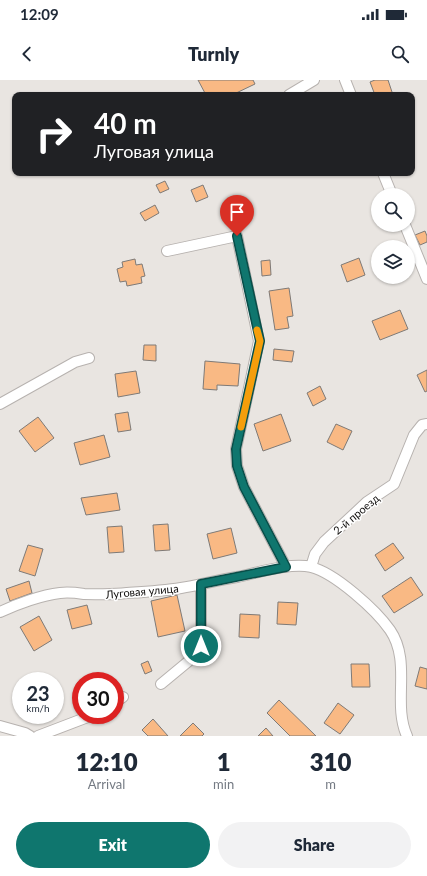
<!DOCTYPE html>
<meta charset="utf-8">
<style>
:root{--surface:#fff;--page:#f2f2f3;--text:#1f2937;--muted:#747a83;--accent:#0f766e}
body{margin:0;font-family:Lato,sans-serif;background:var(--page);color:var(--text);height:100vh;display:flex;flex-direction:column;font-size:15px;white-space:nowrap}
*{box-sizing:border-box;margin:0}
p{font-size:13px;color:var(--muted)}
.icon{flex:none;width:22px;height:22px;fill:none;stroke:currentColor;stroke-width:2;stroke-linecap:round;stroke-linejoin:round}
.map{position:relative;height:656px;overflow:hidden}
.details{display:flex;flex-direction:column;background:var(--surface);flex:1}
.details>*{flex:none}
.top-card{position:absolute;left:12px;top:12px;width:403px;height:84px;border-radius:8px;box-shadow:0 1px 3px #0004;background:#202124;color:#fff;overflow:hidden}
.tools{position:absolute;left:371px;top:108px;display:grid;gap:8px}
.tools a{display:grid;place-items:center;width:44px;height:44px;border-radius:50%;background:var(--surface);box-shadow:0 1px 3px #0004;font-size:20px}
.speed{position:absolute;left:12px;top:592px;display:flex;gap:8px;font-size:20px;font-weight:700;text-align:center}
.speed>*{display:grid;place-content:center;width:52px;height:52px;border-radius:50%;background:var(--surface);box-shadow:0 1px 3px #0004;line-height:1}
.speed small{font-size:10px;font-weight:400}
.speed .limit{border:6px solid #d22;background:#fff;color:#111}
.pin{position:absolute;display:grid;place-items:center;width:34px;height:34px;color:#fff;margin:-41px -17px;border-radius:50% 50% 50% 0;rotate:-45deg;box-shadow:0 0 4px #0007}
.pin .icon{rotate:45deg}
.me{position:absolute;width:44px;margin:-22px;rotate:0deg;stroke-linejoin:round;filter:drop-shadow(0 0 3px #0008)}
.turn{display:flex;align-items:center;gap:14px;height:84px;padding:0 16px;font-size:18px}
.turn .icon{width:52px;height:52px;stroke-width:2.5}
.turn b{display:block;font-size:28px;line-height:34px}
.eta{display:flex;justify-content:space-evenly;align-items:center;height:68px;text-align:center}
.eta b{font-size:24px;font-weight:800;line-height:28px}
.cta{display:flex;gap:8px;margin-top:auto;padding:8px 16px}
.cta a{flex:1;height:46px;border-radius:24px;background:var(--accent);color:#fff;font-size:16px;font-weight:800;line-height:46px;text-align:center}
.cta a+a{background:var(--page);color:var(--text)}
.status{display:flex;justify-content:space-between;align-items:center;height:28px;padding:0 20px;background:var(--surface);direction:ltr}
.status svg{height:11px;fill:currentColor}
header{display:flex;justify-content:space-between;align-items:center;height:52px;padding:0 16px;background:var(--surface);font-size:18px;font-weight:800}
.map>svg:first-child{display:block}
</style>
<div class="status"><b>12:09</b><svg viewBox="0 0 49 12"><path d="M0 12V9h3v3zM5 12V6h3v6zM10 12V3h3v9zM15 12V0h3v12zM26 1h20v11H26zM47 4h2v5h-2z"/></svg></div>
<header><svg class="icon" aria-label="back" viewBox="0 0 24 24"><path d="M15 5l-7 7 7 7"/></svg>Turnly<svg class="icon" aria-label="search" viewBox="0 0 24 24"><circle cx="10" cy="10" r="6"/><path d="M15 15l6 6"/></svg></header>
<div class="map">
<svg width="427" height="656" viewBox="0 0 427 656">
<rect width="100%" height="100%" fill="#e9e5e1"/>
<path fill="#f9b984" stroke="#7e7a77" d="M198,0H253L255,4L232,15H206Z
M375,0H388L393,15H375L370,2Z
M165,101L169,109L160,113L156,105Z
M203,105L208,117L196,122L191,110Z
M155,125L159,133L145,141L140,133Z
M425,151L427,156V162L420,165L415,155Z
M359,178L365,195L347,202L341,185Z
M135,179L136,185L142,184L145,196L141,197L142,203L127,206L126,201L120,202L117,189L123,187L122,182Z
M270,180L271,195L262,196L261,181Z
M289,208L293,236L287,237L289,248L275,250L269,211Z
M400,230L408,249L380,260L372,241Z
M144,265H156V281L143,280Z
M274,269L294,271L292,282L273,280Z
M205,281L240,284L238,306L217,305V310L203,309Z
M427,290V311L425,312L417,295Z
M136,291L140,313L118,317L115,294Z
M320,306L326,319L313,326L307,313Z
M128,332L131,350L118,352L115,334Z
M281,334L291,361L263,371L254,344Z
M38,337L54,358L35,372L19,351Z
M336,344L352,351L343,370L327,362Z
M104,355L110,377L80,385L74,363Z
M117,413L120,430L86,435L81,418Z
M168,444L170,470L155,471L153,445Z
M122,446L124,472L109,473L107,447Z
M231,448L237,473L213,479L207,454Z
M393,463L404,478L385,491L375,475Z
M28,465L43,469L35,496L19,491Z
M411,497L423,515L394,533L382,516Z
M29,501L32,513L10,521L6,509Z
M177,515L185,551L158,557L151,521Z
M278,522L298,523L296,545L277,544Z
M87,525L92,544L72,549L67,530Z
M240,534L260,535L259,558L239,557Z
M39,536L52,560L34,571L20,547Z
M148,581L152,591L145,594L141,584Z
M351,584H369L370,607H352Z
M420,587L427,589V609L415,606Z
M89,596L92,601H81V610L77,603Z
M279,620L316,656H290L267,633Z
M338,623L354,635L340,654L324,643Z
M153,639L168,656H148L142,650Z
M193,643L204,654L202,656H180Z
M266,648L273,656H258Z"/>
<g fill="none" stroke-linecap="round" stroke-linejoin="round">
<g stroke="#b7b2af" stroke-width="12">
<path id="minor" d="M345,0L351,15
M289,15L314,0
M383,93L392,115
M405,145L427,199
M167,171L237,156L259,261L236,369L237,386L244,407L286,487
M0,324L75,282L89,278
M311,487L315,474L324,462L367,422L394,404L414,355L422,345L427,344
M0,532C17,524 42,515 60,513C68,512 77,513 84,514C99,514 112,515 127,513C144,512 163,511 181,508C199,505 218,500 237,497C257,493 291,482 311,487C335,493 376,530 390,550C412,582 392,623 407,656
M161,604L190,580L201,566V504
M115,622L123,617
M0,646L25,653L30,656
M38,656L93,635"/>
</g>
<use href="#minor" stroke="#fff" stroke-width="10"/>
</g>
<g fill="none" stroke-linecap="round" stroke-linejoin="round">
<g stroke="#0a4d48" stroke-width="10">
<path id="route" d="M201,566V504L286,487L244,407L237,386L236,369L260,261L237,156"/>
</g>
<use href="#route" stroke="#0f766e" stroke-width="7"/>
<path stroke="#f59e0b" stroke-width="7" d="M241,347L260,261L257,250"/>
</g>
<g text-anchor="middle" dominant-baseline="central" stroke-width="3" stroke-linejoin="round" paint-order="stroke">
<g font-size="11" fill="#100e0d" stroke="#fff">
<text transform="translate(356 434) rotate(-40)">2-й проезд</text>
<text transform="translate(142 511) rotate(-5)">Луговая улица</text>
</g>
</g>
</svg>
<div class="tools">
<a><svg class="icon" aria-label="search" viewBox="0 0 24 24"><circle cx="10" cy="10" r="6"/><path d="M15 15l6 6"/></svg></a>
<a><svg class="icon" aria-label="layers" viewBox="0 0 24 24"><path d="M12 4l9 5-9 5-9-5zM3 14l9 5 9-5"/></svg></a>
</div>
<div class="speed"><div>23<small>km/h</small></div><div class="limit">30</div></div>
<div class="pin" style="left:237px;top:156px;background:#d93025"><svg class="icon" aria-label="arrive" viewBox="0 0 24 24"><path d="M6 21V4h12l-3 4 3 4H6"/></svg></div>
<svg class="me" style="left:201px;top:566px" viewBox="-20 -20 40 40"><circle r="17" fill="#0f766e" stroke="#fff" stroke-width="3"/><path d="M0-11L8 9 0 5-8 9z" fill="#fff"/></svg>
<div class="top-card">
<div class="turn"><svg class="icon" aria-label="right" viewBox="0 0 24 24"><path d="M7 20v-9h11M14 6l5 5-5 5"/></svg><div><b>40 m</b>Луговая улица</div></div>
</div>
</div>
<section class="details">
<div class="eta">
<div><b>12:10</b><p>Arrival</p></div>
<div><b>1</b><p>min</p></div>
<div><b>310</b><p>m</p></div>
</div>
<div class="cta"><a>Exit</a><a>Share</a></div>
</section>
